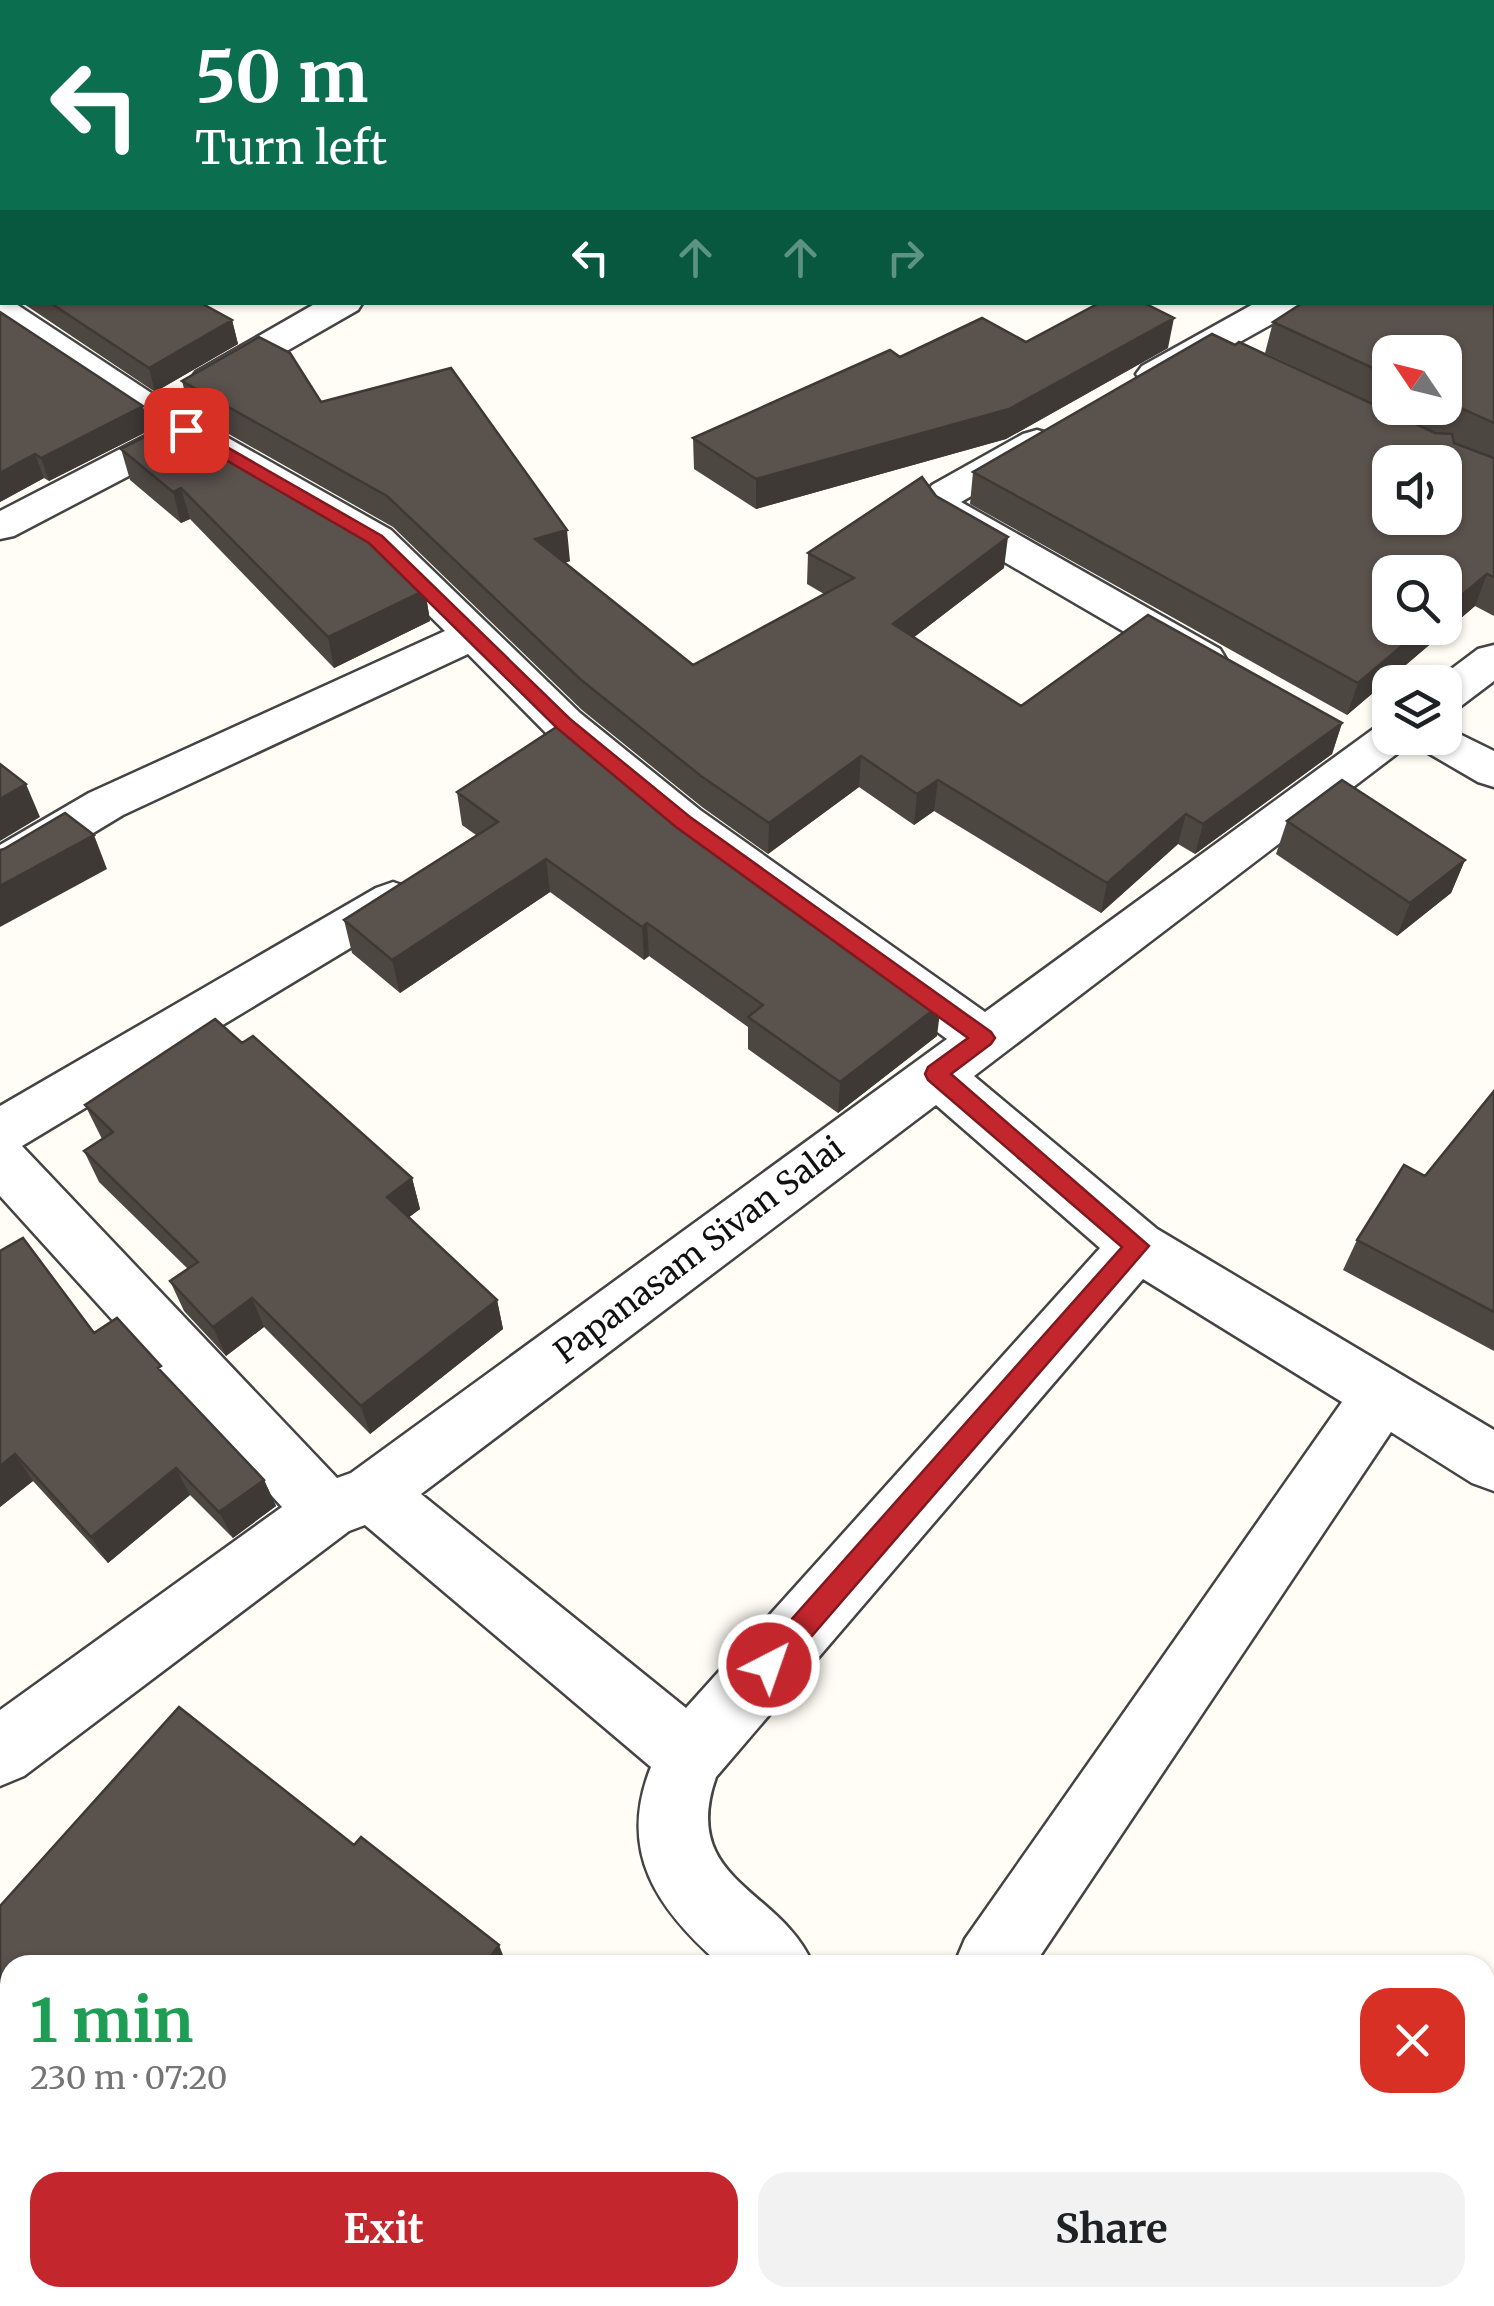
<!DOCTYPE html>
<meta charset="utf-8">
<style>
:root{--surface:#fff;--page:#f2f2f2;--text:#202124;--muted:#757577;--accent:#c4262e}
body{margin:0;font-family:Merriweather,serif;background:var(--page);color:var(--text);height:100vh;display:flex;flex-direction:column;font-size:38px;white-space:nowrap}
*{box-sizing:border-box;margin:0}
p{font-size:32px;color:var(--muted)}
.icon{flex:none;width:55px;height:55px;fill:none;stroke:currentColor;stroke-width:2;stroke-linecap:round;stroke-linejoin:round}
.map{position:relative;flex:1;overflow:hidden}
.sheet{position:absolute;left:0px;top:1955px;width:1495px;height:352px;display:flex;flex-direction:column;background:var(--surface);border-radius:30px 30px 0 0;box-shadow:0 2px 8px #0004}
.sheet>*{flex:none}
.banner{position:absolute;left:0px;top:0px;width:1495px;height:305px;box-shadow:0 2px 8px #0004;background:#0b6e4f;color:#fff;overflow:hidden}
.needle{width:65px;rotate:305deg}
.fabs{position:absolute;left:1372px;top:335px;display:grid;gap:20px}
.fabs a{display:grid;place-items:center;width:90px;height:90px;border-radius:20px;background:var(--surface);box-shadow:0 2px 8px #0004;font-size:50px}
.pin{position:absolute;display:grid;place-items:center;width:85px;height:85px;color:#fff;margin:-42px;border-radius:20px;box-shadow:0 5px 15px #0006}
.me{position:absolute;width:110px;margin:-55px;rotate:41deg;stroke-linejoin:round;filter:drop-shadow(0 0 8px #0008)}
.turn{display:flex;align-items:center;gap:35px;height:210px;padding:0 30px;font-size:45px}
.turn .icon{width:130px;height:130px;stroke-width:2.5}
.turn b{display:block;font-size:70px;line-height:85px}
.lanes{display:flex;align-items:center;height:95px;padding:0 30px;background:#0003;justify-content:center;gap:50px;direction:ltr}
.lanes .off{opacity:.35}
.round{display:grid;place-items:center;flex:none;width:105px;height:105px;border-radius:30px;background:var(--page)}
.head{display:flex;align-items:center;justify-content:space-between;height:170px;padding:0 30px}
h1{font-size:60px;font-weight:700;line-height:75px;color:#1e9e55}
.primary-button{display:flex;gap:20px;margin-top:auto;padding:20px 30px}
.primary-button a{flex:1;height:115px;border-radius:30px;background:var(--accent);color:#fff;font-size:40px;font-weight:700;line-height:115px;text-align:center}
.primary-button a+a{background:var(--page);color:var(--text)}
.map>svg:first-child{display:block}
</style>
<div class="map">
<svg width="1494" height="2306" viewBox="0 0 1494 2306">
<rect width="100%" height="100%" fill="#fffdf5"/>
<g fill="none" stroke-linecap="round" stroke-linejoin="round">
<g stroke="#444" stroke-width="5">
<path id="street" d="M0,121L2,122V142L0,141Z
M0,299L13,302L168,404L391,530L580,713L700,810L985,1012L1376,727L1390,723V738H1445V727L1494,751V787L1478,782L1411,743L974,1076L1157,1229L1494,1430V1491L1472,1483L1391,1432L1034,1965H954L965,1939L1342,1402L1143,1279L716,1777C679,1882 781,1888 813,1965H721C657,1909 617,1852 651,1767L365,1525L349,1531L24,1776L0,1786V1710L282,1507L0,1196V1106L376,888L393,882L410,888L418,900L410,912L22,1146L337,1478L351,1473L947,1039L666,834L548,735L468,654L123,815L17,879L0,884V845L89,793L445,631L361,548L186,446L14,536L0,539V511L157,430L0,326ZM936,1105L1100,1248L686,1708L421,1494Z
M318,302H363L358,310L222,388L209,391L196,388L190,380L196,372Z
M1257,302H1302L1297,310L1168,382L1155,385L1142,382L1136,374L1142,366Z
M1037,430L1051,434L1057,442L1051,450L961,502L1220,649L1226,659L1220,669L1204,673L1188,669L929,518L920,502L932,485L1023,434Z
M1494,645V681L1461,706L1445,711V682H1434L1478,649Z
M1494,2218V2306H1456L1453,2298H1485V2222Z
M774,2298H855L852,2306H771Z"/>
</g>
<use href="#street" fill="#fff" fill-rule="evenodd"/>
</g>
<path fill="#4d4742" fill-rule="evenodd" d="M1494,173V616L1475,606L1347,715L970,504L973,472L1435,433L1265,353L1273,322L1492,302ZM1390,352H1445V408H1390Z
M2,224V297L0,296V226Z
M21,302H199L232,320L238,344L155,392Z
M0,312L150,430L49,481L44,478L0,502Z
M1026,342L1168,348L1006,439L756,509L694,469L693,438L900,357Z
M182,381L321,402L570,561L565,563L693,665L824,594L807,584L808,553L936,496L1004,568L914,637L1021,706L1342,723L1332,754L1195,854L1178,844L1101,913L934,811L914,825L859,787L768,854L702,807L582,710L393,527L190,412Z
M121,449L425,590L430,621L334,668L190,519L181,523L130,480Z
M457,792L736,867L937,1036L838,1113L748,1049V1027L649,956L644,960L550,892L400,993L352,953L344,920L476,835L462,825Z
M1287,821L1465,860L1451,893L1397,936L1276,854Z
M242,1043L412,1178L420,1209L409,1217L497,1300L503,1329L370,1434L264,1327L226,1356L184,1311L170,1281L188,1269L99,1182L84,1151L102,1139L85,1105Z
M1494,1091V1351L1343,1270L1357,1240L1425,1176Z
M0,1251L94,1333L166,1376L264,1480L276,1506L233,1538L190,1495L108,1563L33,1481L0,1507Z"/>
<path fill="#3f3936" d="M2,81V115H0V82Z
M1174,318L1168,348L1006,439L756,509V479Z
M232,320L238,344L155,392L149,368Z
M143,406L150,430L49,481L41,458Z
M35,454L44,478L0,502V473Z
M181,488L190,519L181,523L173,492Z
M567,530L570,561L539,570L535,539Z
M1008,537L1004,568L891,655L893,624Z
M1487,574L1475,606L1347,715L1358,683L1423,628H1445V609Z
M425,590L430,621L334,668L328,637Z
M1342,723L1332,754L1195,854L1203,824Z
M861,756L859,787L768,854L769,823Z
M938,780L934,811L914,825L917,794Z
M26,784L40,817L0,841V799Z
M1186,814L1178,844L1101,913L1107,883Z
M94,835L107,869L0,927V886Z
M546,859L550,892L400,993L392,960Z
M1465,860L1451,893L1397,936L1410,903Z
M647,923L649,956L644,960L642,927Z
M941,1004L937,1036L838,1113L840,1082Z
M412,1178L420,1209L396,1227L387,1197Z
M252,1298L264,1327L226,1356L213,1327Z
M497,1300L503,1329L370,1434L361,1406Z
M15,1454L33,1481L0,1507V1466Z
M176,1468L190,1495L108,1563L91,1537Z
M264,1480L276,1506L233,1538L219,1512Z
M499,1945L507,1965H484Z
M238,2298H267L261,2306H232Z"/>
<path fill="#5a524d" stroke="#3f3936" stroke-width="2.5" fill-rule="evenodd" d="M0,0H1059L1065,2H2V81L0,82Z
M1494,173V423L1445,401V352H1390V376L1273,322L1304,302H1492V174Z
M2,224V275L0,274V226Z
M49,302H199L232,320L149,368Z
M1101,302H1142L1174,318L1009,409L756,479L693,438L890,350L900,357L982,318L1026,342Z
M0,312L143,406L41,458L35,454L0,473Z
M1212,334L1235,345L1239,342L1435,433L1452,434L1454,443L1494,458V577L1487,574L1445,609V572H1390V628H1423L1358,683L973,472ZM1390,462H1445V518H1390Z
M259,337L290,353L321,402L451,368L567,530L535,539L693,665L854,578L808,553L922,477L936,496L1008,537L893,624L1021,706L1148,615L1342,723L1203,824L1186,814L1107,883L938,780L917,794L861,756L769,823L701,776L580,679L387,496L182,381Z
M178,420L353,520L425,590L328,637L181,488L173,492L121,449Z
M564,722L662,804L736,857L729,862L843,939L846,936L941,1004L840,1082L748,1017L763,1005L647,923L642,927L546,859L392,960L344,920L498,822L457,792Z
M0,764L26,784L0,799Z
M1342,780L1465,860L1410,903L1287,821Z
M65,813L94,835L0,886V850L4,849Z
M215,1019L242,1043L253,1036L412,1178L387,1197L497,1300L361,1406L252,1298L213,1327L170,1281L198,1262L84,1151L113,1132L85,1105Z
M1494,1091V1312L1357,1240L1404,1165L1425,1176Z
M23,1238L94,1333L117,1318L161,1366L158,1368L264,1480L219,1512L176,1468L91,1537L15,1454L0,1466V1251Z
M179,1707L354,1845L361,1837L499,1945L484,1965H10V2179L0,2170V1906Z
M118,2298H238L232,2306H127Z"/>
<path fill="#c4262e" stroke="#7f191e" stroke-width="2.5" d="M181,427H192L382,536L570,719L690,817L991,1032L995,1038L991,1044L951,1074L1149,1246L779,1674L769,1678L759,1674L755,1665L759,1656L1122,1247L928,1080L925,1074L928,1067L968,1038L676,827L557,728L369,543L181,434Z"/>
<g text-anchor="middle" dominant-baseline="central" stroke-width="10" stroke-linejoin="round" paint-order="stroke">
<g font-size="32" fill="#111" stroke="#fff">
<text transform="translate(699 1250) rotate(-37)">Papanasam Sivan Salai</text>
</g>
</g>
</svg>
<div class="fabs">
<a><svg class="needle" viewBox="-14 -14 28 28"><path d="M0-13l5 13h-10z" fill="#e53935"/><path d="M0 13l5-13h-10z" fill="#757577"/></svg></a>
<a><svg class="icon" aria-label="sound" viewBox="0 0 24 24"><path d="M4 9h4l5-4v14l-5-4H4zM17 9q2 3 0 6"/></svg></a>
<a><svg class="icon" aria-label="search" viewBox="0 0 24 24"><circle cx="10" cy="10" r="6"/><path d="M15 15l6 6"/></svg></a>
<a><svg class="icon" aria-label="layers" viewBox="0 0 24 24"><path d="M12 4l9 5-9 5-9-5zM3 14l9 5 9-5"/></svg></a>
</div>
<div class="pin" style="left:186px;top:430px;background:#d93025"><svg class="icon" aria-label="arrive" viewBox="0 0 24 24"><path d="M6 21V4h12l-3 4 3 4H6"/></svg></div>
<svg class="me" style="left:769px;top:1665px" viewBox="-20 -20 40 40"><circle r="17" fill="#c4262e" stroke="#fff" stroke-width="3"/><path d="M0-11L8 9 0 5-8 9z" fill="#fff"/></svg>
<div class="banner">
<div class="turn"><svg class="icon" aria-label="left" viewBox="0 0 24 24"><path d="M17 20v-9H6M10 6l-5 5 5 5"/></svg><div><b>50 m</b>Turn left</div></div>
<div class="lanes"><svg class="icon" aria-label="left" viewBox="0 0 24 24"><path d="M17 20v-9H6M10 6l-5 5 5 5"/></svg><svg class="icon off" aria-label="ahead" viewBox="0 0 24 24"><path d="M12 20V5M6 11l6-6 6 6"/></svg><svg class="icon off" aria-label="ahead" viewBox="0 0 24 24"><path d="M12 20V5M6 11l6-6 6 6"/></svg><svg class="icon off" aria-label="right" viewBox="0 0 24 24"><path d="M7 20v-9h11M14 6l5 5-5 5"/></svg></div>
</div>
<section class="sheet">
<div class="head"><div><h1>1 min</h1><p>230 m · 07:20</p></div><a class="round" style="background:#d93025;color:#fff"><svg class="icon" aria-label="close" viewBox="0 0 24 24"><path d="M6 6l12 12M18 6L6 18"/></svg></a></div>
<div class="primary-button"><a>Exit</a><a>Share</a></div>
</section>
</div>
